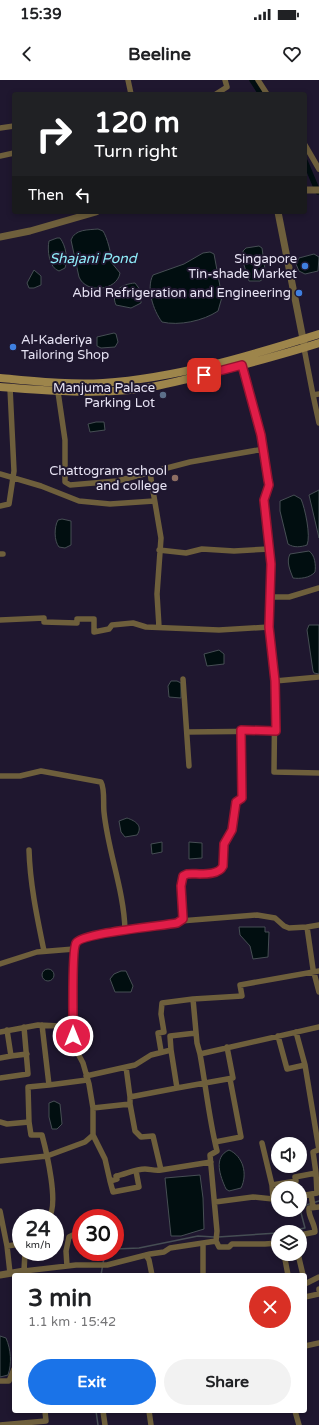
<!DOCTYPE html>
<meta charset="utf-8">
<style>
:root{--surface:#fff;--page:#f2f2f2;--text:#202124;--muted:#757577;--accent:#1a73e8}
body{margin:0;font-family:"Varela Round",sans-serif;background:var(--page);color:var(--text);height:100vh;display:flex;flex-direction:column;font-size:15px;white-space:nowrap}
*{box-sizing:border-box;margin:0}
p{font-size:13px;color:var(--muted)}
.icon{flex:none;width:22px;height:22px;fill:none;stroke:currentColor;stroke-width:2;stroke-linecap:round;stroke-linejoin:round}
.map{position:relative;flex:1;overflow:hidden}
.drawer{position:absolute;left:12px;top:1193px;width:295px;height:140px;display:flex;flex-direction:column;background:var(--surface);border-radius:4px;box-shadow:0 2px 6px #0003}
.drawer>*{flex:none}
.guide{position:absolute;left:12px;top:12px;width:295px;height:122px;border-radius:4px;box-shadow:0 2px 6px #0003;background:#202124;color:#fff;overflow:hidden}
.tools{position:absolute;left:271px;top:1057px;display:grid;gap:8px}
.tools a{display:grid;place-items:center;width:36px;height:36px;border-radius:50%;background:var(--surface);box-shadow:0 2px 6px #0003;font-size:20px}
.speed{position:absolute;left:12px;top:1129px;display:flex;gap:8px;font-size:20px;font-weight:700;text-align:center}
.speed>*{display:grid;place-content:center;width:52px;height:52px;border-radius:50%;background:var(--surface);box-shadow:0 2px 6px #0003;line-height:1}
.speed small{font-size:10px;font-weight:400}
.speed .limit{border:6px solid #d22;background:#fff;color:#111}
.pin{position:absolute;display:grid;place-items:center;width:34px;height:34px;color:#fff;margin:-17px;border-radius:8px;box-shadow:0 2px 6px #0006}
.me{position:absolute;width:44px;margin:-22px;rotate:0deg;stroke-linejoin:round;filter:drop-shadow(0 0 3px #0008)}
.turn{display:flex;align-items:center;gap:14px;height:84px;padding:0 16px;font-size:18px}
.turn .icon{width:52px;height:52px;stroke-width:2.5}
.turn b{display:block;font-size:28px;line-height:34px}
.then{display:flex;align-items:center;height:38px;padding:0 16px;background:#0003;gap:8px;font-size:15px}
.round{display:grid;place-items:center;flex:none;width:42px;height:42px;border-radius:21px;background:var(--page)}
.headline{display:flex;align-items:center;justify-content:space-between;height:68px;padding:0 16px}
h1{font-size:24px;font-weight:700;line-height:30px}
.action{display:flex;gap:8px;margin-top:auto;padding:8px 16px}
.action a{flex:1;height:46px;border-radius:24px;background:var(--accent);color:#fff;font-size:16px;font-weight:700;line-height:46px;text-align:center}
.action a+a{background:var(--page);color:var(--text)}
.status{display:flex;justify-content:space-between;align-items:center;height:28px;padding:0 20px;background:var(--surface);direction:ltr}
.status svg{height:11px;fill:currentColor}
header{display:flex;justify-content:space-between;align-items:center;height:52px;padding:0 16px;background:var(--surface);font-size:18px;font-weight:700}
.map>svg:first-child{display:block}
</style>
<div class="status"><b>15:39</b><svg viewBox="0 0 49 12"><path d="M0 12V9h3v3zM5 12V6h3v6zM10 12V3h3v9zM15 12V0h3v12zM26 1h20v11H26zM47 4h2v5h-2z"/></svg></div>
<header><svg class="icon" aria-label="back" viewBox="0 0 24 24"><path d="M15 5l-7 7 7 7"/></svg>Beeline<svg class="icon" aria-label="heart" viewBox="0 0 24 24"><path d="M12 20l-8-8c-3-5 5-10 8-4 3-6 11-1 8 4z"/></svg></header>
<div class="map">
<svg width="319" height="1345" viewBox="0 0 319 1345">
<rect width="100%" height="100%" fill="#1f172f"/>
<path fill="#010e10" stroke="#464e54" d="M98,149L103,151C107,157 112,175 111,182L120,193C117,211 86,214 79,197L71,160C75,149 88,150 98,149Z
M57,158H60C66,166 68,179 65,188L59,191C49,188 47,170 49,161Z
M259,166L262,168L266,197L260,201H249L244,185L243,171L246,168Z
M210,172L214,174L222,217L218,231C203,241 179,246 162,242C153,230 146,208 153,195L184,184L203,173Z
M314,174L319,177L318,191L305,194L299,191L296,184L299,178Z
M34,190L41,196V205L34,208H29L27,203Z
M135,203L141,211V223L131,228L116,225C110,211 122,204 135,203Z
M114,253L116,254L118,262L115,267L101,268L97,266V257Z
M96,342H104L105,350L90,352L88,344Z
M319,410V458L309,415Z
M294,415L301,419C305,428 311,456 307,465C301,467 294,468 288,464L280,431V421Z
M62,439L71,441V465L65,468L59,467C54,461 54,447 58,440Z
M309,471C315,475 316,485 315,492C310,498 300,499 293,498C290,490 286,482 290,474Z
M309,545H319V594L314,593L313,591L307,550Z
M219,570L224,574V584L207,586L204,574Z
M171,601H177L181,603V618L169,617L168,606Z
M127,738C136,741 143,746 137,755L125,757L121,752L119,741Z
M162,762V772L152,774L151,764Z
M189,762L202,763V778L189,779Z
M239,847H265V852H269L268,877L253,879L250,866L240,855Z
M42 895a6 6 0 1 1 12 0a6 6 0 1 1-12 0Z
M121,891H126L133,906L131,912H115L110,899L114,894Z
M54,1021L60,1024L62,1044L57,1049H52L49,1037V1023Z
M229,1070C243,1076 248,1094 241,1108L229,1111L226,1109C220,1096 213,1077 229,1070Z
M200,1095L203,1118L204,1149L181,1156H171L165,1098Z
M0,1256L6,1258C11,1270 12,1283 8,1295L0,1297Z"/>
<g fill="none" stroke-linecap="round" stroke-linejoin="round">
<path stroke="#464e54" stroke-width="1.5" d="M300,1127L319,1121
M284,1152L305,1148L300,1129
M218,1157L278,1153
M115,1169L139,1168L198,1156L214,1157
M101,1195L105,1172
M96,1331L98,1345"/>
<path stroke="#010e10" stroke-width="5.5" d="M252,0L261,14
M305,81L318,112"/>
<path stroke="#6e5f3c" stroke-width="5.5" d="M128,0L131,14
M258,0L267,14
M216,14L227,7L225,0
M0,48L14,46
M305,65L319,89
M0,76L14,73
M304,268L313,315L319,314
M242,283L261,355L269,405L264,420L271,484L269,547L275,601L274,692L319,693
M58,312L65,360V402L70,405L117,401L190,382L264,369
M313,315L319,343
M150,393L161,458L157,514L159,547
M0,394L41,406L79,421L110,424L154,421
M0,426L9,424L14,391L10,308
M159,470L186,473L202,469L234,471L269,469
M0,474H3
M271,517H289L319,508
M0,540L44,538V542L77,543V539H94V552L109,549L112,545L133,543L146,547L219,550L269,547
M183,599L189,686
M275,601L319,597
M187,652L276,651
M0,696H20L41,691L101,702C105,709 103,723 104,732C108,772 124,810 125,850
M29,770C30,804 37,837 44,871
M180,841L257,835L275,838L284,846L289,848L307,847L313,889L319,912
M307,847L319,845
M0,884L37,872L74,869
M319,891L240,905L242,916L193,919L197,963L200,974L319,947
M42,945L49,1005L87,1000
M7,950L11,976L27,974
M0,952L38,945L61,946L70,942
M296,952L305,985
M278,956L287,989L305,985L319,1070
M171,970L170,956L196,953
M161,971L158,953L164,952L161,934L162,923L193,919
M0,978L11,976
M126,987L130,1017
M86,996L135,985L151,975L171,970L177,1008L130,1017V1024L93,1028
M0,998L28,994L24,947
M177,1008L233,998L227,967
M130,1024L135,1051L141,1057L153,1056L161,1090L211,1082
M0,1042L7,1044L29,1042L31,1055H42C46,1070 60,1127 48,1138
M29,1042L28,1007L49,1005
M93,1055L105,1079L110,1101L117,1099L116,1096C126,1094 135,1089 145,1089C150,1089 155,1091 161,1090
M215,1062L241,1057L230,999
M262,1063L272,1105
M0,1081L47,1076L85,1062L93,1055V1028L89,1004L83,983L75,968L70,942L73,939C73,928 72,868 76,863C82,854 162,846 177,843L183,839L181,806L183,796L187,794L214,793L221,789L224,764L232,750L236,722L242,718L241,650
M316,1093L313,1072L318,1070
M110,1101L113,1112L139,1107L136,1091
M311,1114L313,1127
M215,1122L253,1117L273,1119L272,1105L296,1101L295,1097L316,1093L317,1113L300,1116
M0,1131L7,1166L21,1164
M300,1155L315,1152C315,1143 308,1137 309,1128L319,1127
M216,1161L219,1167H229L232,1164H265L278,1163
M7,1166L10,1193
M25,1172L24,1191L76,1185H107L150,1174L164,1172L170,1168L216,1161L217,1151L210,1075L217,1071C209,1039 206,1007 200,974
M284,1174L288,1195
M298,1174L303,1195
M146,1175L149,1180L152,1195
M67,1186L66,1171L69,1157L75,1154H81
M203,1195V1164
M305,1204L319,1197
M319,1209V1210
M305,1217L319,1214
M305,1266L319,1263
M0,1301H9L14,1289
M103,1331L105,1345
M149,1331L151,1345
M295,1331L299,1345
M0,1345L46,1341L45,1331"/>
<path stroke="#6e5f3c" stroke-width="7" d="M305,110H319
M278,132L304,264
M0,157L30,151L96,132
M0,1195L24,1191"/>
<path stroke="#9d854b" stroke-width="8" d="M0,298C34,301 69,305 103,303C176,298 249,276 319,254
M0,307C44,310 86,314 130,310C155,308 181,300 205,295C243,285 281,275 319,263"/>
</g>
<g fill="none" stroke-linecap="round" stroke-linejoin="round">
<g stroke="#92132f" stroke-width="10">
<path id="route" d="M73,956L70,942L73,939C73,927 72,869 76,863C82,853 161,846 177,843L183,839L181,806L183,796L187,794C197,793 218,797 223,786L224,764L232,750L236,722L242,718L241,650L276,651L275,601L269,547L271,484L264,420L269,405L268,400L261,355L242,285L204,295"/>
</g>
<use href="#route" stroke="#e11d48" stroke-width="7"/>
</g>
<g fill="#3f7fe0" stroke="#1f172f" stroke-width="1.5">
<circle cx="305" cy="186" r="4"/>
<circle cx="299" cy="213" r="4"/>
<circle cx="13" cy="267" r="4"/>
</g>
<circle fill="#5c6f8a" stroke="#1f172f" stroke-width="1.5" cx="163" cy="315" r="4"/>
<circle fill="#8d6e63" stroke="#1f172f" stroke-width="1.5" cx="175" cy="398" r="4"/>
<g text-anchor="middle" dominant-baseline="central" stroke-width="4" stroke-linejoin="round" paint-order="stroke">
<g font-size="13" fill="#e7e3f4" stroke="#1f172f" text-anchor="end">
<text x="297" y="179">Singapore<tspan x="297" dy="15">Tin-shade Market</tspan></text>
<text x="291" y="213">Abid Refrigeration and Engineering</text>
<text x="21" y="260" text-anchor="start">Al-Kaderiya<tspan x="21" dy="15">Tailoring Shop</tspan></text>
<text x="155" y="308">Manjuma Palace<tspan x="155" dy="15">Parking Lot</tspan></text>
<text x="167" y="391">Chattogram school<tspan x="167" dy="15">and college</tspan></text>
</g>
<g font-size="14" font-style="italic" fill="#8fedfa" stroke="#1f172f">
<text x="93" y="178">Shajani Pond</text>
</g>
</g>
</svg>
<div class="tools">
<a><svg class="icon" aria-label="sound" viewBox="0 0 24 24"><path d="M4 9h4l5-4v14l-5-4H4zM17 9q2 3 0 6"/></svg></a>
<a><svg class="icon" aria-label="search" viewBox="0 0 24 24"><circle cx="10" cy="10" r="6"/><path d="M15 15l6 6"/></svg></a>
<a><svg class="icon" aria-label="layers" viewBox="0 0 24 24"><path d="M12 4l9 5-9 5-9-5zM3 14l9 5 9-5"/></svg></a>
</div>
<div class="speed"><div>24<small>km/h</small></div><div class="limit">30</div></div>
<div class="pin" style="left:204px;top:295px;background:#d93025"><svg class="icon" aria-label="arrive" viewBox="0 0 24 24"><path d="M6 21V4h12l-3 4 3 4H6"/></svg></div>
<svg class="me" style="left:73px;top:956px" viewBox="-20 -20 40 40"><circle r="17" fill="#e11d48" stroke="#fff" stroke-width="3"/><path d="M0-11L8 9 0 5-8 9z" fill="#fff"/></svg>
<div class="guide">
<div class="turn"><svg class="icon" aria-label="right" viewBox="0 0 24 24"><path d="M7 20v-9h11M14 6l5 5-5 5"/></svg><div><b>120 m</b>Turn right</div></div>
<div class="then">Then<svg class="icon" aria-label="left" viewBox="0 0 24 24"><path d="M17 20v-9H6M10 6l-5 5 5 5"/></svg></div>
</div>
<section class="drawer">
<div class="headline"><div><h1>3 min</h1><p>1.1 km · 15:42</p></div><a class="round" style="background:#d93025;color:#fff"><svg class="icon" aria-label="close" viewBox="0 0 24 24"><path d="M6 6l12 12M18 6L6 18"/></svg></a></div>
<div class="action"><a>Exit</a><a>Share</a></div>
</section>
</div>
